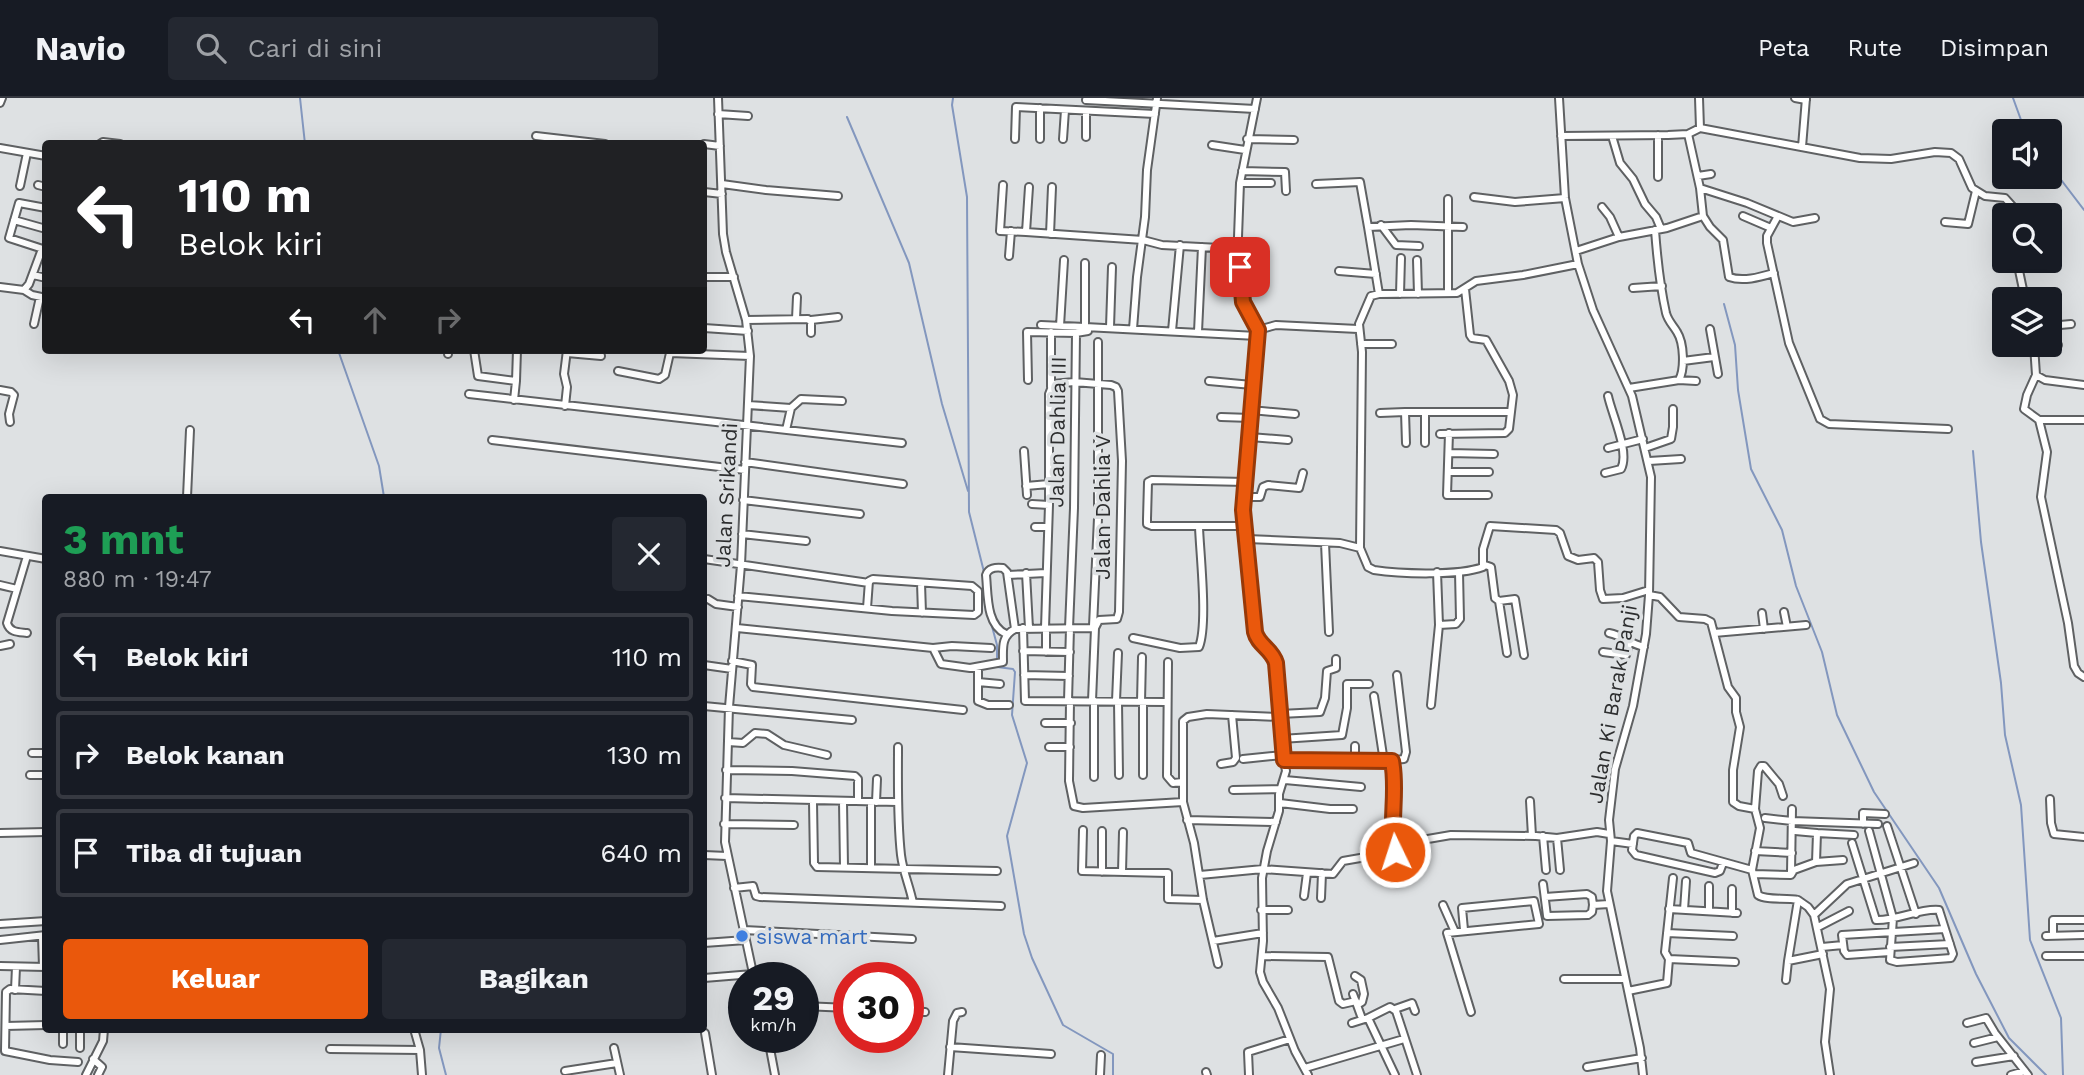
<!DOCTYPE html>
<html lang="id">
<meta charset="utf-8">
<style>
:root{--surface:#171b24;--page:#242831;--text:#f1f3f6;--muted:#9ea1a6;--line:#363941;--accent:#ea580c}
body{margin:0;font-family:"Work Sans",sans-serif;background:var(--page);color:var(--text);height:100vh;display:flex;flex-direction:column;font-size:26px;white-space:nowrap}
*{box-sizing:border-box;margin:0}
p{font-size:23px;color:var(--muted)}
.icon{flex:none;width:38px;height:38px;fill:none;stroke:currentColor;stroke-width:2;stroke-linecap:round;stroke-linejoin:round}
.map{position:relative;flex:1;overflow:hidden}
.drawer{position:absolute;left:42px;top:396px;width:665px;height:539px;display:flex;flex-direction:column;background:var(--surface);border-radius:7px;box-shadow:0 7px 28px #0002}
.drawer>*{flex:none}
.banner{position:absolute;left:42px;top:42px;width:665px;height:214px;border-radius:7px;box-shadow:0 7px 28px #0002;background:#202124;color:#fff;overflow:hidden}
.controls{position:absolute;left:1992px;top:21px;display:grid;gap:14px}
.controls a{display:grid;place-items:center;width:70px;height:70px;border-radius:7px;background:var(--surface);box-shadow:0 7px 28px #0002;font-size:35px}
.speed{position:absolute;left:728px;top:864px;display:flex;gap:14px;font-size:35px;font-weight:700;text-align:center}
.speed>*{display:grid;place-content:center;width:91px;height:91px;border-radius:50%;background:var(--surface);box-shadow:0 7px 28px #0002;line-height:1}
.speed small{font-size:18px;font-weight:400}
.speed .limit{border:10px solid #d22;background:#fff;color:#111}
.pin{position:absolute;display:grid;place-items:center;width:60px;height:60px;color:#fff;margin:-30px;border-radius:14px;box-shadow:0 4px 10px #0006}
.me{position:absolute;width:77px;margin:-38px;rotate:356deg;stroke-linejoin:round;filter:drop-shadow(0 0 5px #0008)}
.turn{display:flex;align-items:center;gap:24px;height:147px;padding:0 21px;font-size:32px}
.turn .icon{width:91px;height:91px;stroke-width:2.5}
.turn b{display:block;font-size:49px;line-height:60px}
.lanes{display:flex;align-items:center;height:66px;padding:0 21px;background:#0003;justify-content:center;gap:35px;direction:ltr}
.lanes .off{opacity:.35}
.round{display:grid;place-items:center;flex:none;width:74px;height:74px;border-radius:7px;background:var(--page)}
.summary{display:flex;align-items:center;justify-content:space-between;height:119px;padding:0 21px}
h1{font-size:42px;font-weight:700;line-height:52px;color:#1e9e55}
.action{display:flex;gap:14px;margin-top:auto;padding:14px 21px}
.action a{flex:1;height:80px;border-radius:7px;background:var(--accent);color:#fff;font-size:28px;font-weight:700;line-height:80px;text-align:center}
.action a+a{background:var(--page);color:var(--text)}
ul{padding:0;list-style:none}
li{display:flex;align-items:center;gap:21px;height:88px;margin:0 14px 10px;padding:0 7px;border:4px solid var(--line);border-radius:7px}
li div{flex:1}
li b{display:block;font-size:26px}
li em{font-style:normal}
header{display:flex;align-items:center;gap:42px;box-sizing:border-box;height:98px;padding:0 35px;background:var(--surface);border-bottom:2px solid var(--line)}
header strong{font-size:33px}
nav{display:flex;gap:38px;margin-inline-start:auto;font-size:24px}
.search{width:490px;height:63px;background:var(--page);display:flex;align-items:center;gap:18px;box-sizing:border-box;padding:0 24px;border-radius:7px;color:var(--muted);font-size:26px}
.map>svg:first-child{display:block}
</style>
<header>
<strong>Navio</strong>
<div class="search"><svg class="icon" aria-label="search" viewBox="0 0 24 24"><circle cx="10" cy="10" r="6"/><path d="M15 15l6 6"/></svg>Cari di sini</div>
<nav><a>Peta</a><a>Rute</a><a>Disimpan</a></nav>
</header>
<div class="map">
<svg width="2084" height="977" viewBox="0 0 2084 977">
<rect width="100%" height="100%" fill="#dee1e3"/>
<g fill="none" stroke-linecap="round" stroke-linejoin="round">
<path stroke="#8397be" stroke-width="2" d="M300,0L305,46
M953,0L952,7L967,99L969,414L984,474
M2013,0L2025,33
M847,19L909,165L942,306L968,393
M2049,66L2084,112
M1724,206L1735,247L1738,292L1751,371L1782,432L1796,488L1822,554L1837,617L1874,694L1939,790L1976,876L2009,940L2046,977
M338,252L379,368L384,399
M1973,353L1981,444L2001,585L2005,637L2021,707L2030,842L2061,920L2063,977
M990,521L997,547V563
M997,569L1013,571L1015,574L1012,617L1027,665L1007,738L1024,836L1032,860L1063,927L1113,956V977
M441,931L439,950L446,977"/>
<g stroke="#5f6163" stroke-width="10">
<path id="minor" d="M718,0L723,136L726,154L746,222L750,258L741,467L729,609L725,744L754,880
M1257,0L1240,85L1238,139L1243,204L1258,232L1243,412L1255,534C1258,547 1271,550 1276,565L1281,647L1286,673L1279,696V713L1267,753L1262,780L1263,843L1260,874L1263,884L1278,910L1295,953L1308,977
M1559,0L1565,100L1578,166L1593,212L1632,298L1651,379L1649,497L1646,536L1633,608L1615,671L1609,722L1611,743L1607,793L1640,950L1643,977
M1699,0L1700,30
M1795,0L1806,2
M1086,2L1255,11
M0,5L2,0
M718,16L748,18
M1688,36L1700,90L1703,118L1710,129L1723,142L1729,179C1743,184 1760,179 1774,175
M536,38L605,46
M1561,38L1668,37L1688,36L1700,30L1860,60L1891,61L1935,54L1951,55L1959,61L1972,90L1985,98L2005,100L2014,110L2016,117
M1612,38L1620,65L1633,81L1645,106L1656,119L1661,131
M1086,39V14
M1015,41L1016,9L1155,16
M1040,41V10
M1063,41L1065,12
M1247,41L1294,42
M100,46L103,44L120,46
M704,46L720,48
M1212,47L1245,52
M1802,49L1806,0
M0,50L46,58
M1242,73L1285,74L1286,93
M1698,78L1711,76
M1658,79V37
M1240,85H1271
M722,86L766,92L838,98
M1316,86L1360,84L1368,129
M38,87L46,89
M1003,87L1000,133L1026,134
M20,88L27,55
M1029,89L1026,134L1143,142L1162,147L1239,151
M1700,90L1747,105L1793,124L1815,120
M704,94L722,96
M1474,99L1515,104L1565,100
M1448,101V195
M1602,109L1610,119L1619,139
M46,110L19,105L9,140L46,152
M1743,118L1771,130
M1778,118L1767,138V145L1789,245L1820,321L1829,326L1948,331
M14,122L46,131
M1945,124L1968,126L1976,93
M1381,127L1396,147L1419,148
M1050,136L1052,89
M1576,153L1619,139L1667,130L1703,118
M1009,158L1011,133
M1417,162L1418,196
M2017,163L2025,201
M1085,165V229L1257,238
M1578,166L1523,177L1476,183L1457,195L1379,196L1371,198L1359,226L1362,254L1360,450L1368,469L1374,472C1400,476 1459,478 1483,469V451L1490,428L1556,432L1560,435L1568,458L1578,462L1594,460L1598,464L1600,492L1603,501L1623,500L1649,492
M1339,173L1376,176
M33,177L46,180
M704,179H734
M0,189L24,192L29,186L42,151
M1633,190L1662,188
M24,192L32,197L46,200
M1379,196L1368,129L1411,127L1463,129
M1400,196L1401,160
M2049,204L2055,203
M796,221L797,199
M746,222L808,221L811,224V235
M811,222L838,219
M34,226L40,199
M1041,227L1085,229
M1060,228L1064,162
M2049,228L2071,226
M1110,229L1112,169
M704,230L748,233
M1133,231L1137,179L1145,119L1147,72L1157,0
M1710,231L1718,276
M1258,232L1276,227L1358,231
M1172,233L1180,147
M1198,234L1202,149
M1076,235L1088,233
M1361,246H1392
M2034,247L2036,277L2027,297L2024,311L2039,322L2047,354L2041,399L2068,525L2074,568L2078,575L2084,579
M2034,247H2058
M474,252L478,278L516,283L514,302
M567,255L601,258
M448,256V252
M1683,263L1714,259
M618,273L659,281L665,277L670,255L750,258
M2036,277L2045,282L2084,287
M1028,282L1027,234L1076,235L1074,410L1069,530
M1679,282L1696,283
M516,283L517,252
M1209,283L1252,287
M1051,289V234
M1629,290L1673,283L1679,282C1685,271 1684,245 1677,234C1673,227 1668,223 1666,215C1660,188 1657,159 1655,132
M0,292L11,294L14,297L9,316L10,324
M469,296L902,345
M748,307L791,310
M565,308L567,289L564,276L567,252
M1251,312L1295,316
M1425,314V345
M1380,315L1405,314
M1221,319L1251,320
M2039,322H2083
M786,332L791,310L801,301L842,303
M1449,335L1447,397H1488
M1440,336L1505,335L1509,331L1513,297L1509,283L1486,242L1472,240L1470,237L1465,191
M1250,339L1288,342
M492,342L745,372
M1406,345L1405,314H1511
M1608,350L1643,341
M1645,350L1671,341L1673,329V311
M1024,353L1027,397
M1449,355L1494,356
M1649,363L1681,361
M745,364L903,386
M1448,374H1489
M1605,375L1621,371C1630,354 1612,317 1608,298
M1026,388L1049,386
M187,399L190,332
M1245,399H1260L1263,389L1268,387L1299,390L1303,375
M743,402L860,416
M1032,406L1049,407
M1245,428H1152L1147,426V421L1148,384L1152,382L1246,384
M1035,429H1048
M742,436L806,443
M1247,441L1340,445L1360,450
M1325,445L1329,534
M0,453L46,461
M704,461L869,485
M1485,467L1491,469L1495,500L1499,503L1515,501L1524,557
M1026,475L1029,530
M1008,477L1046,475
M921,485L922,515
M0,487L17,491
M1649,497L1660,499L1679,519L1705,521L1711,524L1728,589L1736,600V614L1740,629L1733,672V704L1739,708L1755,711
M738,498L892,513L974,517L978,514V493L972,488L873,481L869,483L867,510
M708,501L716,506L738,509
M1499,503L1507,555
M1784,514L1787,529
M1762,515L1764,531
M1439,527L1456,526L1460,521L1459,474
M1093,528L1098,420V244
M737,530L933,550L941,566L970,570L1003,564C1003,550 1001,538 1015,531L1095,530
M1023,530L1025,603L1167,604
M1045,530L1049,407V296L1053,286L1074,284L1111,287L1116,289L1118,293L1122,363L1119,514L1117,521L1099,522L1095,530
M27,535C19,534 10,535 7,525L27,458
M1609,535C1624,538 1630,546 1644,549
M1714,535L1806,527
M1006,536C986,527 988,497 986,477C988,470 996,469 1003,470L1007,474L1015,531
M1133,540L1180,550L1199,549C1208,526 1200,456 1199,429
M0,548L10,546
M933,550L952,548L991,550
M1023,553L1070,554
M1046,554V530
M1603,554L1626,557L1629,546
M732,563L752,567L751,586L753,589L963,612
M1168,564L1167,678L1173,685L1182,684
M704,567L732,571
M978,569V603L988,607H1009
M1024,577L1069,578
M978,584L1000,586
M1374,598L1384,664
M1068,603L1070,530
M1070,603L1069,683L1074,708L1083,710L1183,704
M1092,603L1095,530
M1116,603L1118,555
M1118,604L1119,677
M1141,604L1142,559
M1431,607L1439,527L1437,474
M704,608L852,622
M1280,616L1320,614L1325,600L1327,573L1336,570V561
M1045,625H1071
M1281,641L1342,637L1347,610V586H1369
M728,644L743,645L755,635L767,636L784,647L827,657
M1355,648V664
M898,649C898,685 897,721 901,757C903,774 910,789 913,805
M1049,649H1070
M32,655H46
M1243,661L1283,657
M1285,662L1372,664L1404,661L1406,654L1397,577
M1392,663C1399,694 1389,723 1395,754
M1221,666L1233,664L1236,660L1232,617
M726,672L792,673L855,678L858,681V703
M30,677H46
M1143,677V604
M1094,679V603
M1285,682L1361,689
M1233,692L1280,691
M1783,698L1779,686L1764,668H1761L1758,673L1755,711L1760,730L1752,772L1758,797C1767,803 1786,799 1798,802L1788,863L1823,856
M725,700L897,704
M2050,701L2051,725L2054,736L2084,739
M1530,703L1532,738
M813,704L814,765L817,769L997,773
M843,704L844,769
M876,704L877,681
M1280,705L1330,711H1353
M1765,720L1792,723L1878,726
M1187,722L1276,724
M724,726L794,727
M1863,726V715L1885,716
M1887,728L1916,816
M1083,732L1082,773L1168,775V801L1203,802
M1795,733L1817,735
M0,735L46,734
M1543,738L1546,772
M1557,740L1560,772
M1611,743L1633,746
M1852,745L1876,822C1896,823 1920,810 1939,812L1953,856L1951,860L1897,864L1890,862L1893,820L1869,733
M1755,753L1792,755
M704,757L727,758
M1816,764L1843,762
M1723,765L1720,773L1715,775L1636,757L1632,752L1634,738L1637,735L1688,745L1691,755L1752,772
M871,769V705
M1102,774V733
M1122,774L1123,734
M1791,775L1792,711
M1754,776L1791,777L1794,772L1816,764L1817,735L1854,737
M1200,777L1263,771L1333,776L1343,763L1389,755L1422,742L1451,737L1536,738L1557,740L1597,734L1609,736
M1543,786L1547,818L1588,817L1592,814L1593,807L1609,806
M734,790L753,788L756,798L760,799L1001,808
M1304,798L1307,775
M1545,799L1587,796L1592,799L1593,807
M1321,800L1322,775
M1798,802L1808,809L1814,817L1830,891L1825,944L1830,977
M1443,807L1455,834
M1669,811L1737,815
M1261,812H1288
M1684,812L1686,783
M1709,813V788
M1732,815V791
M1814,817L1847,786L1914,765
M0,826L46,823
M1818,829L1849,813
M744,832L912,841
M1464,832L1462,810L1534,803L1539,826L1447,835L1471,914
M1667,835L1733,838
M2053,837V822H2084
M42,838L43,869
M2046,838L2084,837
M0,842L46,837
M1213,843L1263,835
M704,845L746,842
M1822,849L1843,847
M1890,849L1950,846
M1890,854L1847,857L1844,853L1842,837L1945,831
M1262,858L1328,859L1339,903L1343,906L1356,903
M2046,858H2084
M1669,861L1735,864
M1218,866L1203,802L1194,745L1183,704V623L1188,619L1207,616L1280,619
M0,868L46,869
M1355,878L1361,882L1364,896L1362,904L1357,907
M704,880L753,876
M1564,881H1625
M1786,882L1788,863
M15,892L16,869
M46,893L10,891L6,894L5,953L50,962L78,964
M1628,893L1667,885L1669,861L1665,854L1673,780
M1353,896L1361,918
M803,908L849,910
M1395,911L1412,905L1415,913
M908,913L925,914
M1352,925L1368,920
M1967,925L1986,920L1995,935L2028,977
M6,928L46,927
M414,931L420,952L422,977
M705,935L712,977
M768,940L775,977
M1974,945L1998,939
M63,946V931
M950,949L1051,956
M80,950V931
M614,950L620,977
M330,951L420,952
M93,961L102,969L98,977
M1976,964L2014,958
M1587,969L1642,960
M1305,970L1404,941
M565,973L617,965
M1206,974L1207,977
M86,977L103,943L104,931
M948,977L953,923L957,915L962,914
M1100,977L1101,957
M1249,977L1248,954L1290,941
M1395,977L1368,920L1390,909L1396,913L1417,977
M2011,977L2025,973"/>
</g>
<use href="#minor" stroke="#fff" stroke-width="6"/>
</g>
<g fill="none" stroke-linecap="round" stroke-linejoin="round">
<g stroke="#983908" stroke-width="18">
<path id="route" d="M1240,169L1243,204L1258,232L1243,412L1255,534C1258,547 1272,551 1276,565L1284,662L1392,663C1398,694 1389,723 1395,754"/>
</g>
<use href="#route" stroke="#ea580c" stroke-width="12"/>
</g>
<circle fill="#3f7fe0" stroke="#dee1e3" stroke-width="2.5" cx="742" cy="838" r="7"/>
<g text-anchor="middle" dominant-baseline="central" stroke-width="7" stroke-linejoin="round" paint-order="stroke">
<g font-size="21" fill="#2d2e2f" stroke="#dee1e3">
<text transform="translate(1057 334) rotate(-89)">Jalan Dahlia III</text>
<text transform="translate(726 397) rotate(-87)">Jalan Srikandi</text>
<text transform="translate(1102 409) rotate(-90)">Jalan Dahlia V</text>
<text transform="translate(1612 606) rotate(-80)">Jalan Ki Barak Panji</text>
</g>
<g font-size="21" fill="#366cbe" stroke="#dee1e3" text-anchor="start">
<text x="756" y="838">siswa mart</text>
</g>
</g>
</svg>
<div class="controls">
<a><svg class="icon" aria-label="sound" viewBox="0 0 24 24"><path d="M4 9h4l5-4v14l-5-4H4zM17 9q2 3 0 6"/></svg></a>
<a><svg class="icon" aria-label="search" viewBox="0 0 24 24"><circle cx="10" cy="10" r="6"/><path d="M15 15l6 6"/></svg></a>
<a><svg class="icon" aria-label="layers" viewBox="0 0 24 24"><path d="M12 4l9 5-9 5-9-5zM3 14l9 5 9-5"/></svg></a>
</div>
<div class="speed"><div>29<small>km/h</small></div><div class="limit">30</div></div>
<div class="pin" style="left:1240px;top:169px;background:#d93025"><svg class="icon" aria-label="arrive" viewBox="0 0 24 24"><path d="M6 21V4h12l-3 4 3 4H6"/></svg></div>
<svg class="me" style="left:1395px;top:754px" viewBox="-20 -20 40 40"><circle r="17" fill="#ea580c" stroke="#fff" stroke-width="3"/><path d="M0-11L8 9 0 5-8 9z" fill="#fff"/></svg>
<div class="banner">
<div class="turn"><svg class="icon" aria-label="left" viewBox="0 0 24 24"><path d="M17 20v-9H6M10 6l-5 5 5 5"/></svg><div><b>110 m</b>Belok kiri</div></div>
<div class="lanes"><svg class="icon" aria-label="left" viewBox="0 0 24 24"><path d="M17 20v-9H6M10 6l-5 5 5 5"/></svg><svg class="icon off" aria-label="ahead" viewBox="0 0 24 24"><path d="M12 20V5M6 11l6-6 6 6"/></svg><svg class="icon off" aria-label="right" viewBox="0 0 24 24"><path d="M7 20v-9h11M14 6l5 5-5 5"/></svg></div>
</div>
<section class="drawer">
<div class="summary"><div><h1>3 mnt</h1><p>880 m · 19:47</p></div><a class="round"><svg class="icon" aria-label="close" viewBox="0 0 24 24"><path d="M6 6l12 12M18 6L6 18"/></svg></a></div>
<ul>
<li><svg class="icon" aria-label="left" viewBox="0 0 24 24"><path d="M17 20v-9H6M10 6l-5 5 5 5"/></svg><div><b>Belok kiri</b></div><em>110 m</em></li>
<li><svg class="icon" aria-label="right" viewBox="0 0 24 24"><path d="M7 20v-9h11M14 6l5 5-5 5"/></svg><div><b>Belok kanan</b></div><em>130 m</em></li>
<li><svg class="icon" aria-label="arrive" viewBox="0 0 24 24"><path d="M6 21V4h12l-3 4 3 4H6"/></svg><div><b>Tiba di tujuan</b></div><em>640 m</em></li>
</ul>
<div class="action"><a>Keluar</a><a>Bagikan</a></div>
</section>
</div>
